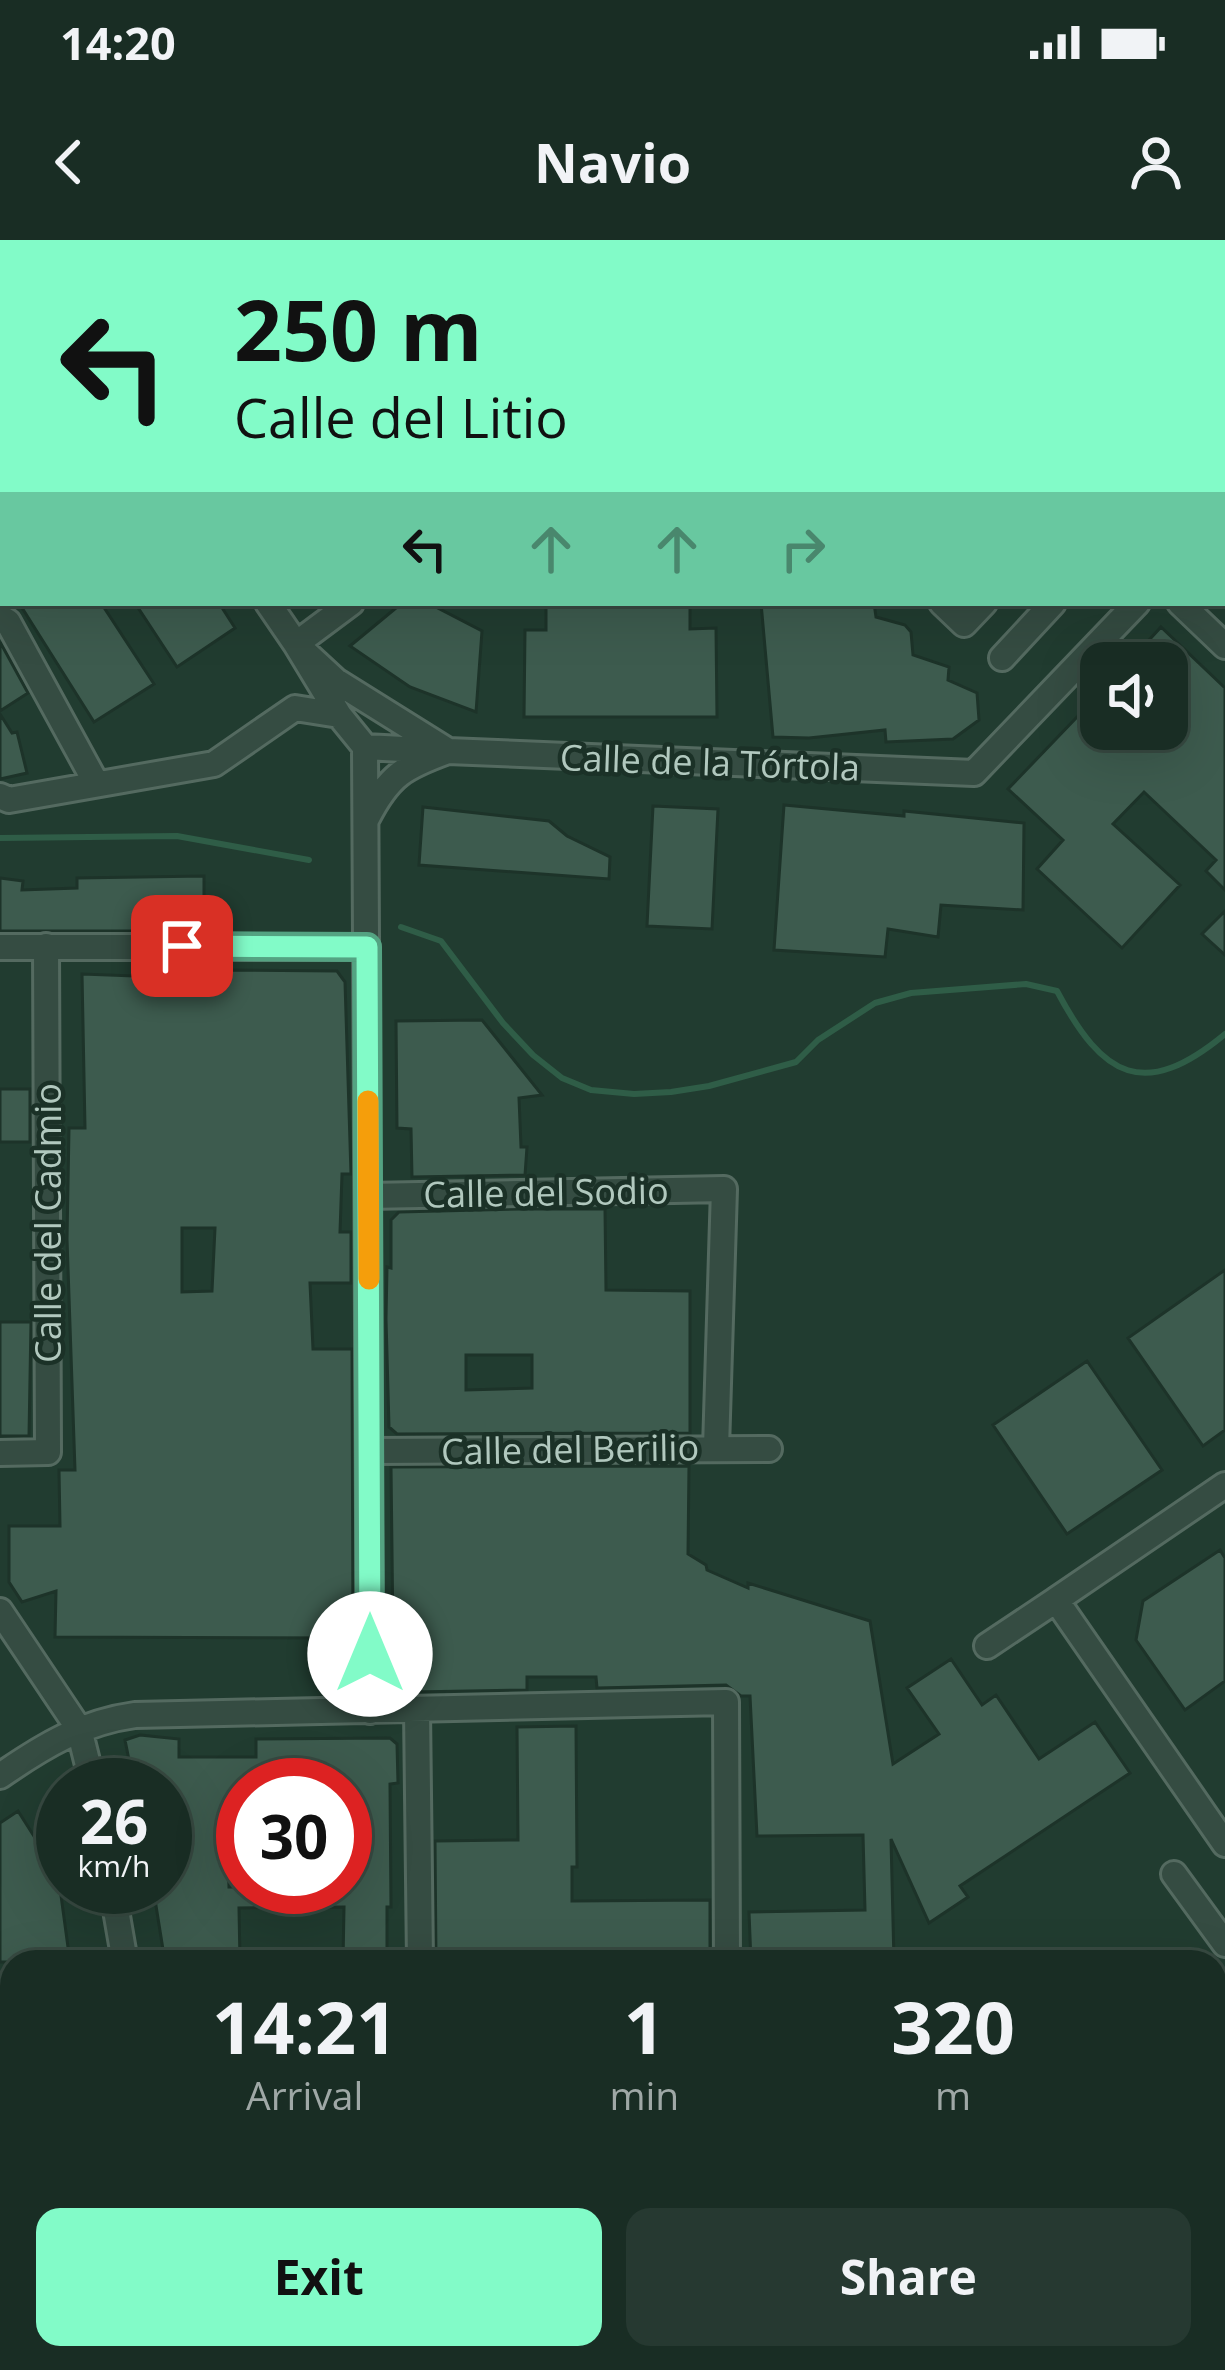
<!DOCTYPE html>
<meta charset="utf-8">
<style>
:root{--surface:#192d24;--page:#263931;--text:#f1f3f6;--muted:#9fa8a6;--line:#374941;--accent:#82fbc8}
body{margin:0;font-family:"Open Sans",sans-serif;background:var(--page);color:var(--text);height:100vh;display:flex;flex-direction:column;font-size:45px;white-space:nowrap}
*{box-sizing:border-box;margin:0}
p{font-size:39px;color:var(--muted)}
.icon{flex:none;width:66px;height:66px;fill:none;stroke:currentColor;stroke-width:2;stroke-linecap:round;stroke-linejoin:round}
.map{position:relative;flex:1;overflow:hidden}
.panel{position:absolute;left:0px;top:1710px;width:1227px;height:420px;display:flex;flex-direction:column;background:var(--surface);border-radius:36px 36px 0 0;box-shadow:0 12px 48px #0002,0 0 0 3px var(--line)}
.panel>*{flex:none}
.banner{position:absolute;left:0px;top:0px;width:1227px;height:366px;box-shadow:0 12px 48px #0002,0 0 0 3px var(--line);background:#82fbc8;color:#111;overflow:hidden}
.fabs{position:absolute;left:1080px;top:402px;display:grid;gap:24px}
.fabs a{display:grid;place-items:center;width:108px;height:108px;border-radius:24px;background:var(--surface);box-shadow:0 12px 48px #0002,0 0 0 3px var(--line);font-size:60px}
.speed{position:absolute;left:36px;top:1518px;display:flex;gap:24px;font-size:60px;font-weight:700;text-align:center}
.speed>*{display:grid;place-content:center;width:156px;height:156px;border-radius:50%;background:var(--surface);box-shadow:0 12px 48px #0002,0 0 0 3px var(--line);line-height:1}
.speed small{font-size:30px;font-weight:400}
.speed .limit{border:18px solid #d22;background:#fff;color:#111}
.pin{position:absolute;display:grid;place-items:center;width:102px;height:102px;color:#fff;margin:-51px;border-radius:24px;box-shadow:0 6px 18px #0006}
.me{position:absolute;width:132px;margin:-66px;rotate:0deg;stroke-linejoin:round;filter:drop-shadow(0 0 9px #0008)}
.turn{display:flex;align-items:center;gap:42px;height:252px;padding:0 36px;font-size:54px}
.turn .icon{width:156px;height:156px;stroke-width:2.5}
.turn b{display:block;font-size:84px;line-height:102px}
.lanes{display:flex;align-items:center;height:114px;padding:0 36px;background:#0003;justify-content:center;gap:60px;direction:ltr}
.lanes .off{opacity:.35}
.eta{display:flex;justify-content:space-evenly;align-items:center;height:204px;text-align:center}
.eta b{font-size:72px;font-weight:700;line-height:84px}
.button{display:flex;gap:24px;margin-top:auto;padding:24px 36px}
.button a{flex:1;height:138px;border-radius:24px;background:var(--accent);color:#111;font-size:48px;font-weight:700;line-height:138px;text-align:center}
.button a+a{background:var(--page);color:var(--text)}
.status{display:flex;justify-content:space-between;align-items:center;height:84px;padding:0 60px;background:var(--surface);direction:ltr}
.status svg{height:33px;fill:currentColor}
header{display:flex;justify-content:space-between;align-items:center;height:156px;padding:0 36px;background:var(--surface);font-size:54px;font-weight:700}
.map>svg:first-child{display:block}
</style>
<div class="status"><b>14:20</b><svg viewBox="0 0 49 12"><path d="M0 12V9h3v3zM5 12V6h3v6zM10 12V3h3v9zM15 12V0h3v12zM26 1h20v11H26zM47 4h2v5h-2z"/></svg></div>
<header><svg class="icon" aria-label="back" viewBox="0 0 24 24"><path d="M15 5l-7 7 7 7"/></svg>Navio<svg class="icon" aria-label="person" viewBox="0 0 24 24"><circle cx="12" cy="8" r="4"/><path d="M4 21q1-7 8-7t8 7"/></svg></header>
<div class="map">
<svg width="1225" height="2130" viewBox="0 0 1225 2130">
<rect width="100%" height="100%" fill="#213c30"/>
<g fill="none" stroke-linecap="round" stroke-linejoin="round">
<path stroke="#2f5d47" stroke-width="6" d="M0,598L177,596L309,620
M401,687L441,701L503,783L533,815L562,838L591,850L634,854L671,852L709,846L796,822L818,800L875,763L911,753L1026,744L1057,751C1103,838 1144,861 1225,794"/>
</g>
<path fill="#3d5b4e" stroke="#1d3329" stroke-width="3" fill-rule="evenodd" d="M19,363H101L154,444L94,482Z
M135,363H219L235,388L177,427Z
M402,363H428L482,391L476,472L410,447L350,406Z
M546,363H690V389L716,388L717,477H524L525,390H546Z
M761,363H874L876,377L905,385L911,392L913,415L949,427L948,440L977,453L979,480L953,499L886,502L885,490L809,498L773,497Z
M1161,387L1225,448V650L1206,631L1216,620L1144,552L1113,584L1180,645L1122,708L1037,629L1063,600L1008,549L1101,452V489H1167V423H1128Z
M0,402L28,453L0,471Z
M0,474L12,493L17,492L27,533L0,539Z
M784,565L904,576V571L1024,583L1023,670L941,665L938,697L888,689L885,717L774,710Z
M653,566L718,569L712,689L647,686Z
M423,567L549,581L567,596L610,617L609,639L419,625Z
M204,636V691H0V638L23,641L22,650L77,648V638Z
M1225,671V715L1202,694Z
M213,730L337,731L345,742L351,934H342L340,992H351V1043H310L313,1109H352L353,1398L55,1397L56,1351L22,1362L9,1342V1286H60L59,1230H75L67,999L69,888H85L82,734L213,739ZM182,988H215L212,1051L182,1052Z
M482,780L542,855L519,858L521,907H527L525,935L412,937L411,889L397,888L396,781Z
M0,849H30V902H0Z
M522,969H605L606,1050L690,1051V1193L397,1194L389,1187L386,1079L387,1027L391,1028V980L399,972ZM466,1115H532V1148L466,1150Z
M1225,1030V1190L1203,1206L1128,1098Z
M0,1082H31L29,1196H0Z
M1087,1121L1162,1230L1067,1294L993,1185Z
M689,1226L688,1314L706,1325L707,1330L748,1348V1343L870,1381L893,1524L939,1494L907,1448L951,1419L982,1465L996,1455L1039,1519L1095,1482L1130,1533L960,1646L968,1657L929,1683L891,1599L894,1722H751L749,1672L865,1670L863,1595L757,1596L750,1456H741L726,1445L597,1448L596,1437H527V1450L413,1452L412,1397H393L391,1227Z
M1220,1310L1225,1318V1441L1185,1470L1136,1400L1143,1361Z
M576,1486L577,1627H572V1661L710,1660V1722H436L435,1601L518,1600L517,1487Z
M140,1495L179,1499V1517H256V1499L390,1498L397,1504L398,1543L390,1544L391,1667H387V1722H343L344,1667L239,1668L240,1722H165L153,1647H165V1545H134L125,1500ZM243,1545H345V1647H229L227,1570H243Z
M18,1571L63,1642L60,1648L70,1722H0V1583Z"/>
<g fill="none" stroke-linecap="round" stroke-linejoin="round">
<g stroke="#546a60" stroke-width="30">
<path id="minor" d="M720,0L721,3
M804,0L810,3
M846,0L848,3
M21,3V0
M95,3L97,0
M754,3L760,0
M1192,3L1195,0
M0,80L3,78
M1224,126L1225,127
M0,265L3,263
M1224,272L1225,271
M268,363L296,404L336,441L448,511L974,533L1137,363
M351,363L296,404L339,475L365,507L370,1471
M942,363L964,384L984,363
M1180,363L1225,406
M0,377L8,382L96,543
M1002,418L1053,363
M365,507L440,511
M0,556L9,560L214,524L295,468L339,475
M367,578C389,535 404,527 448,511
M0,707H367
M368,956L724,949L716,1208
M371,1211L769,1209
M0,1213L48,1212L46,706
M1225,1245L1056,1360L1225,1604
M0,1371L79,1489L93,1545
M987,1406L1056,1360
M417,1470L420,1722
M0,1536C43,1506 83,1482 135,1475L726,1462L727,1722
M1174,1634L1225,1704
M112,1647L125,1722
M1215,2049H1225
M0,2095L12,2113
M810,2118L820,2130
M1090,2130L1107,2118"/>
</g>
<g stroke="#42584e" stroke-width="36">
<path id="major" d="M1215,1873L1225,1866
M1215,1960L1225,1953
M838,2130L856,2118
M964,2130L982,2118"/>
</g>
<g stroke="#41574d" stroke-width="39">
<path id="highway" d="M199,3L204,0
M268,3L272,0
M368,3L372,0
M0,136L3,134
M0,181L3,179"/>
</g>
<path stroke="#4c654f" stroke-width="3" stroke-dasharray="9 9" stroke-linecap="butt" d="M1215,1821L1225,1814
M760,2130L777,2118"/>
<use href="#minor" stroke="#354c42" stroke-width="24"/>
<use href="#major" stroke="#536c61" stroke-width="30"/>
<use href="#highway" stroke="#725260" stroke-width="33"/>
<g stroke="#546a60" stroke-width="30" stroke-linecap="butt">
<path id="minor-bridge" d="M390,0L392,3"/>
</g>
<use href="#minor-bridge" stroke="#354c42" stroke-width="24"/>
</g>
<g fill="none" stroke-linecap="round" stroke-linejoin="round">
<g stroke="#54a382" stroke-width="30">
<path id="route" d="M182,706L367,707L370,1414"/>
</g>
<use href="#route" stroke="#82fbc8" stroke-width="21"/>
<path stroke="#f59e0b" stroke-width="21" d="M368,861L369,1039"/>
</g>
<g text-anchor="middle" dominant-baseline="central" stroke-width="9" stroke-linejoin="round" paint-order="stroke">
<g font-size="36" fill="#b1c8be" stroke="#1b3127">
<text transform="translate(710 522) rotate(2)">Calle de la Tórtola</text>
<text transform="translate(546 952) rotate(-1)">Calle del Sodio</text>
<text transform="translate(47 983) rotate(-90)">Calle del Cadmio</text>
<text transform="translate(570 1209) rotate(-1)">Calle del Berilio</text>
</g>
</g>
</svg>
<div class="fabs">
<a><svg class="icon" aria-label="sound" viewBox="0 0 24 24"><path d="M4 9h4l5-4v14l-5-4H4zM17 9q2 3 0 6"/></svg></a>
</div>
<div class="speed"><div>26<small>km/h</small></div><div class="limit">30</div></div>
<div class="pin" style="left:182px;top:706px;background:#d93025"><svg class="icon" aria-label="arrive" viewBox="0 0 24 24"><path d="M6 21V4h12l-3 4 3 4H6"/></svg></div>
<svg class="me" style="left:370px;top:1414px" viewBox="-20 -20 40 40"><circle r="19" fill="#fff"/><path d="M0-13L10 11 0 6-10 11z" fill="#82fbc8"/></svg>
<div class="banner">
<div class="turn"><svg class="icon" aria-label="left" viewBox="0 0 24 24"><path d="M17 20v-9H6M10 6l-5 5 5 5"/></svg><div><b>250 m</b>Calle del Litio</div></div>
<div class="lanes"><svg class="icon" aria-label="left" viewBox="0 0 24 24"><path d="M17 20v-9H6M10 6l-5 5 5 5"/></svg><svg class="icon off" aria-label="ahead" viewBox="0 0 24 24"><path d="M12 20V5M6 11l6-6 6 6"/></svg><svg class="icon off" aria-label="ahead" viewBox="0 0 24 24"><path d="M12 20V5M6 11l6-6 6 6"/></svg><svg class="icon off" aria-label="right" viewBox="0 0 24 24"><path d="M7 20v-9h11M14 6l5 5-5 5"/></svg></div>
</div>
<section class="panel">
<div class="eta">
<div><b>14:21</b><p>Arrival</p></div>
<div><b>1</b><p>min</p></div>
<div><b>320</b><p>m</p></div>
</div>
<div class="button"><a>Exit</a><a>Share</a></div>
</section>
</div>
